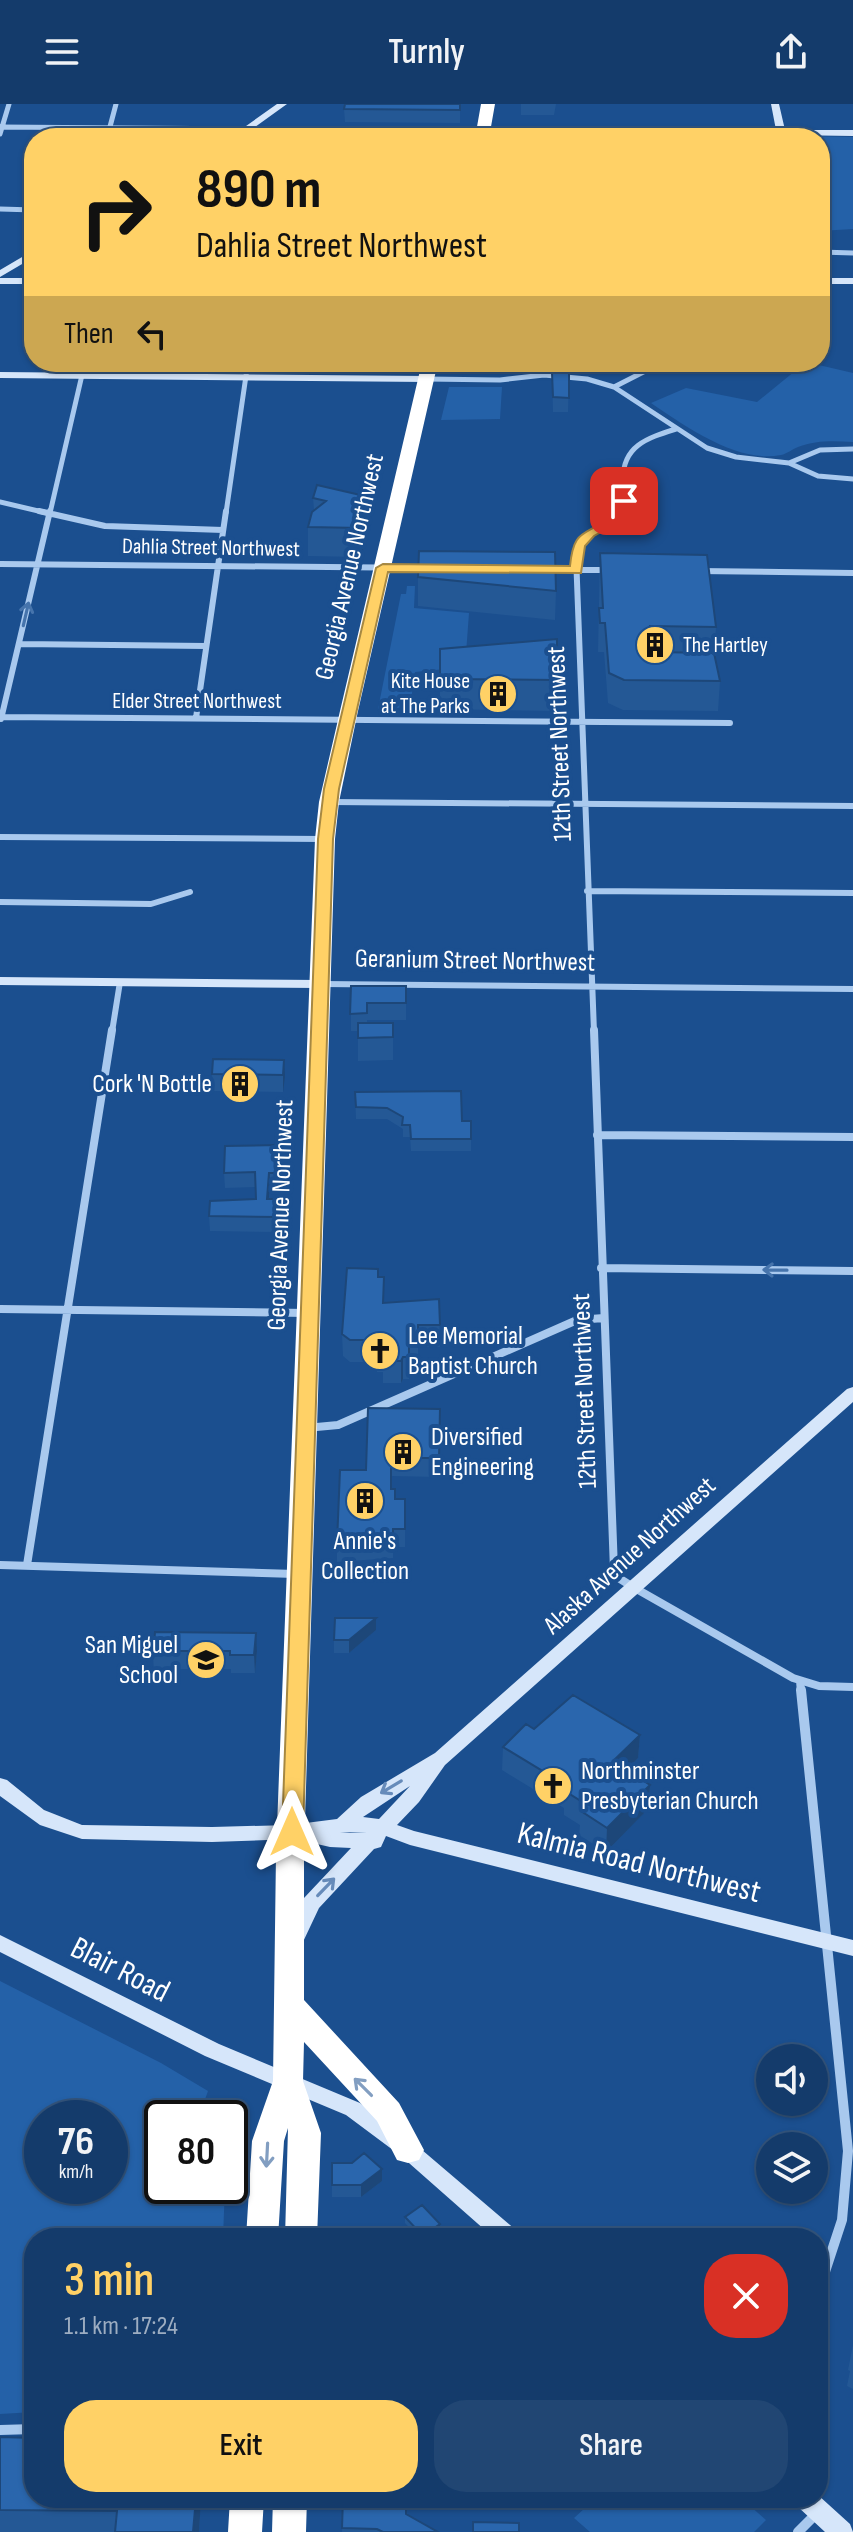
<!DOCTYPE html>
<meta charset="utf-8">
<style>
:root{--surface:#143b6b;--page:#214673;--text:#f1f3f6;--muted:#9dadc1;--line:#33557e;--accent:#ffd166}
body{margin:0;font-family:"Sofia Sans Condensed",sans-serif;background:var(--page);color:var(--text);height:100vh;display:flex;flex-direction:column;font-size:30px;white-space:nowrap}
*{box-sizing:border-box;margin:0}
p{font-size:26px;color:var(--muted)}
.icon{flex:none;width:44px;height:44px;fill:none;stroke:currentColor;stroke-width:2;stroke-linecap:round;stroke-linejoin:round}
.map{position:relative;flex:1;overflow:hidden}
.side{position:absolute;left:24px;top:2124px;width:804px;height:280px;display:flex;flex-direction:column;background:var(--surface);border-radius:32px;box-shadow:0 2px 6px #0004,0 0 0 2px var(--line)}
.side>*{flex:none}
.banner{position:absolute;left:24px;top:24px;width:806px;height:244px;border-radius:32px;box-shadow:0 2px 6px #0004,0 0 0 2px var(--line);background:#ffd166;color:#111;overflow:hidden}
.controls{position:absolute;left:756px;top:1940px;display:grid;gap:16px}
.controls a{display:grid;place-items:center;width:72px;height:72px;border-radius:50%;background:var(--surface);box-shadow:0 2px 6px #0004,0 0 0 2px var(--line);font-size:40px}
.speed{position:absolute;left:24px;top:1996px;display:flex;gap:16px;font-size:40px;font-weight:700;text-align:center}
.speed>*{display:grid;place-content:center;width:104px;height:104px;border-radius:50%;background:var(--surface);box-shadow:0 2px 6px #0004,0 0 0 2px var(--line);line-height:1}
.speed small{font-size:20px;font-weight:400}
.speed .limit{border:4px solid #111;border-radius:12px;background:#fff;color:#111}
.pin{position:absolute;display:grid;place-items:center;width:68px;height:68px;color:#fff;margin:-34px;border-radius:16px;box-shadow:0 4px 12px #0006}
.me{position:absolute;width:88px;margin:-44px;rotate:0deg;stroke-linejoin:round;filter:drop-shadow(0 0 6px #0008)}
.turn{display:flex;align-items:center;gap:28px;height:168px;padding:0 40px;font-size:36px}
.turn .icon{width:104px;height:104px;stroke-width:2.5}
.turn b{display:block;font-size:56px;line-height:68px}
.then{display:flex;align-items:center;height:76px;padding:0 40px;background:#0003;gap:16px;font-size:30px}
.round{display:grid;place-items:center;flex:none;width:84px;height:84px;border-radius:32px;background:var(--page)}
.overview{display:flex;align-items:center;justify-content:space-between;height:136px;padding:0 40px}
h1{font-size:48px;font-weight:600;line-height:60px;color:var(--accent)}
.cta{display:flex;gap:16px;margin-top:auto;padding:16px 40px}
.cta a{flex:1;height:92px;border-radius:32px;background:var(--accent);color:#111;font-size:32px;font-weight:600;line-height:92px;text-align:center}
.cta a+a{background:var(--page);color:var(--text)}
header{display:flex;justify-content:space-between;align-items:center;height:104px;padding:0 40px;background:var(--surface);font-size:36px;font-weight:600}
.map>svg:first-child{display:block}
</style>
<header><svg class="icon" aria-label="menu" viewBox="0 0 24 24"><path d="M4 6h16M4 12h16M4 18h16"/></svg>Turnly<svg class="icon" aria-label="share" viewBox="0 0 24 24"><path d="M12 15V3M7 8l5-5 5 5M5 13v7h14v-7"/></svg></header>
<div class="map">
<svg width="853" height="2428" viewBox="0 0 853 2428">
<rect width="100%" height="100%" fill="#1b4f8f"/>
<path fill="#2461a8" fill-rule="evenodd" d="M795,32L853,33V125L820,127V34Z
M806,258L853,269V338C834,337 816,336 798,343C792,345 787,350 781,351C738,360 685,322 651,299L686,284L757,298Z
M449,283H502L500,315L441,316Z
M407,482H415L414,504L469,509L465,563L415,568L410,603L378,605L401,490H406Z
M0,1877L161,1959L208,1987L203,2001L204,2008L212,2014H162V2082H225L223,2134H34V2308L0,2310ZM42,2014H110V2082H42Z
M596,2394H741L766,2416L754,2428H590L574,2414Z"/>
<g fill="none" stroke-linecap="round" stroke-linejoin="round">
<path stroke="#a9c9ee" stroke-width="5" d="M0,23L483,27
M0,30L9,0
M107,34L116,0
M0,105L34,106
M820,148L853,149
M427,275L500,276L544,271L587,275L614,283L707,344L736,353L789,359L818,372L853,375
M614,283L663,258
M789,359L820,346L853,345
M0,398L47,409
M50,409L85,258
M226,409L248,258
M621,409C625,399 624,389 623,377C622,342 647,334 676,325"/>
<path stroke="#a9c9ee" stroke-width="6" d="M39,407L105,422L223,426
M0,460L428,464
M546,466H608
M698,467L853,469
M19,540L206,542
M0,613L730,619
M196,614L226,407
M1,615L50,407
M330,698L853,702
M0,733L323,735
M587,787L853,789
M0,798L151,800L190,788
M322,880L853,885
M112,928L120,878
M594,928L576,451L585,434L622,407"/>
<path stroke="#a9c9ee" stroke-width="8" d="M594,926L614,1466L617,1473L633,1483L793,1574L819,1582L853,1583
M597,1031L853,1033
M601,1164L853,1167
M0,1205L307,1209
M306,1324L338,1321L577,1216L604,1214
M0,1461L295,1470
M27,1461L112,926
M800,1577L801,1588"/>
<path stroke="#a9c9ee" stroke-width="10" d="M801,1586L848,2047L842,2116L818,2189
M0,2326L34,2325
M798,2428L817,2409"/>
<path fill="#d6e6fa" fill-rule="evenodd" d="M277,0H287L240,34H229Z
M771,0H779L785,26H853V32L786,31L787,34H777V31L483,30L479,27L483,24L776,26Z
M34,146V153L0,173V166Z
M0,174H34V180H0Z
M820,174H853V180H820Z
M0,268L427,272L432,275L427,278L0,274Z
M0,873L319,876L326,880L319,884L0,881Z
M853,1283V1298L445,1661L419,1698L397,1721L414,1727L853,1836V1852L410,1741L386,1732L381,1743L374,1745L319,1804L302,1840L295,1842L288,1840L285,1834L304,1794L351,1744L330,1743L295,1735L212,1738L82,1735L40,1721L0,1692V1674L7,1676L44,1706L82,1721L212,1723L290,1721L337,1715L361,1693L435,1649L847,1285ZM410,1682L379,1715L363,1713ZM350,1728H367L340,1729Z
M0,1831L219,1940L360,1999L415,2040L517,2127L520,2134H494L401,2052L346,2011L205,1952L0,1848Z
M818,2391L850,2420L853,2428H825L797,2402L794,2394H818Z"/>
<path fill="#fff" fill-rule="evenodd" d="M481,0H495L489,34H475Z
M422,258H438L358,607L339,698L335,735L304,1749V1896L399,1999L424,2046L419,2056L408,2059L397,2056L377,2017L304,1938L303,1977L321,2029L317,2134H285L288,2024L284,2037L278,2134H246L252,2037L273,1977L276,1749L315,735L319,698L340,607Z
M230,2394H264L262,2428H228Z
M273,2394H307L306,2428H272Z"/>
</g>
<path fill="#245895" d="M460,0V19L345,18L344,5Z
M521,0H556L554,11H521Z
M552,269H569L568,308H553Z
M317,381L370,421L361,453L308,452V423L314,406L313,394Z
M600,449L716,523L714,549L720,577L718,607L623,606L608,599L604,548H598Z
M418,473L556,487L555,516L418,502Z
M440,545L557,576L556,607L440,605Z
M351,882H406V916H367V919H393V956L358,957V927H351Z
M284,956L283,988L213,987L212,970Z
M355,988L462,1017H471V1047H411L410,1033H403V1025L387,1015H356Z
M277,1041V1084H270L269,1095L279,1110L278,1128L210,1127L209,1112L256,1095V1083L225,1084L224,1069Z
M378,1173L384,1198L439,1195L440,1243H418V1257H409V1275H403L401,1279H383V1268H377V1258H350L343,1252L342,1230Z
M440,1305L439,1373L391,1372V1385L395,1395H405V1443H393V1454L337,1458V1439L366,1366Z
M376,1526L349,1549H334V1536Z
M155,1528L257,1547L255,1569H231V1565H178V1569H154L153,1551Z
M534,1625L640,1631L638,1654L627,1666L650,1681L648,1705L606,1748L579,1731L580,1721L564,1711V1704L502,1666L503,1643Z
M382,2065V2077L361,2093H332V2081Z
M405,2113L440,2120V2126L428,2134H419L405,2119Z
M853,2241V2285L847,2282L850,2267L848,2266Z
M0,2333L201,2394L199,2428H0Z
M343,2394L406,2410L438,2428H342Z"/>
<path fill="#1d4779" d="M369,393L370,421L361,453V424Z
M284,956L285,973L283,988V971Z
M269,1069L270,1084L267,1110V1095Z
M403,1253V1275L401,1279V1257Z
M376,1514V1526L349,1549V1536Z
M256,1529L257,1547L255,1569L254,1551Z
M640,1631L638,1654L612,1681L613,1657Z
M650,1681L648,1705L606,1748L607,1724Z
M382,2065V2077L361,2093V2081Z
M440,2120V2126L428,2134H423V2132Z
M196,2394H201L199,2428H193Z"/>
<path fill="#2a66ad" stroke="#1d4779" stroke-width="2" d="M345,0H460V6L344,5Z
M552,269H569V294L553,293Z
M317,381L369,393L361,424L308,423L312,408L326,397L313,394Z
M419,447L555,448L556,487L418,473Z
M600,449L707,451L716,523L650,522L653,548L714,549L720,577L624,576L609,569L605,519H600L599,504H603Z
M557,535V576L440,575V545Z
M351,882H406V899H367V909L350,910Z
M358,919H393V933L358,934Z
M213,955L284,956L283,971L212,970Z
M461,987L462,1017H471V1035H411L410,1021H402L403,1013L387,1004L356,1003L355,988Z
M277,1041V1069H269L267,1095H278L277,1113L209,1112L210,1097L256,1095L255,1068L224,1069L225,1042Z
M347,1164L378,1165V1173H384L383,1199L439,1195L440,1221H418V1235H409V1253H403L401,1257H383V1246H377V1236H350L342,1230Z
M368,1304L440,1305L439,1354H391V1385H395V1395H405V1425H393V1435L337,1439L340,1366H366Z
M335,1514H376L349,1536H334Z
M155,1528L256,1529L254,1551H230V1547H177L176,1551H153Z
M573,1591L640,1631L613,1657L650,1681L607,1724L581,1707L587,1701L565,1687L569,1683L503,1643L526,1620L534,1625Z
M364,2049L382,2065L361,2081H332V2059H352Z
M422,2101L440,2120L423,2132L405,2113Z
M0,2333L34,2334V2394H196L193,2428H115L117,2407L0,2406Z
M343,2394H406V2410L438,2428H383L377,2425L342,2424Z
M473,2418L519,2419V2428H473Z"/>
<defs><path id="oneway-shaft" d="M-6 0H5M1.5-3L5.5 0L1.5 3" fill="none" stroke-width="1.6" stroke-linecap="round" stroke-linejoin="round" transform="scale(2)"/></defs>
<g stroke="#4674ac">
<use href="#oneway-shaft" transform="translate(26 510) rotate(-77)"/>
<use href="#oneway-shaft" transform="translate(775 1166) rotate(-179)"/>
</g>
<g stroke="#668bba">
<use href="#oneway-shaft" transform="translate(391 1683) rotate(149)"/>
<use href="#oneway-shaft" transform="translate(326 1783) rotate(-46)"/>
</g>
<g stroke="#829ec1">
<use href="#oneway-shaft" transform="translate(363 1983) rotate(-135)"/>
<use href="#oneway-shaft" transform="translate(267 2051) rotate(93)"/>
</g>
<path fill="#ffd166" stroke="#a68842" stroke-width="2" d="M619,394L630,397L622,416L594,432L585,442L581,469L388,468L339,685L333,735L303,1728L300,1734L292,1737L285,1734L282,1728L318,735L324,685L376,464L383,460L570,462C574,422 586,434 610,412C614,408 616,400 619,394Z"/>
<defs>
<g id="building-disc" transform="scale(2)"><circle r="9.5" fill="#ffd166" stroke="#1b4f8f"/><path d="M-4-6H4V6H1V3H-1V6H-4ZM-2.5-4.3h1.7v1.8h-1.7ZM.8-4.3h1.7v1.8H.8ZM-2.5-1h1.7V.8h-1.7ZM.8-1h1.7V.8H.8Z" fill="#111"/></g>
<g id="church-disc" transform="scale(2)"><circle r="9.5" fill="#ffd166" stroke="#1b4f8f"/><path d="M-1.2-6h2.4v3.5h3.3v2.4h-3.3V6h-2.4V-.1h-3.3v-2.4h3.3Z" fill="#111"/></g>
<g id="school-disc" transform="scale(2)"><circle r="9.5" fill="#ffd166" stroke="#1b4f8f"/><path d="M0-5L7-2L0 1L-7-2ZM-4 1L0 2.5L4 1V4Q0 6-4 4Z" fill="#111"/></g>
</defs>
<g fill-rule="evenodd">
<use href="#building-disc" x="655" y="541"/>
<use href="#building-disc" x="498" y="590"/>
<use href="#building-disc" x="240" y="980"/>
<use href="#church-disc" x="380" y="1247"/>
<use href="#building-disc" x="403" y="1348"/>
<use href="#building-disc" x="365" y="1397"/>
<use href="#school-disc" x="206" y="1556"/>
<use href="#church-disc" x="553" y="1682"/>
</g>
<g text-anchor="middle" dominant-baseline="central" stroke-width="8" stroke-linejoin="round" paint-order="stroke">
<g font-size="22" fill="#fff" stroke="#1b4f8f">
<text transform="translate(211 444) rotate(1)">Dahlia Street Northwest</text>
<text x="197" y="597">Elder Street Northwest</text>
</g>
<g font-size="22" fill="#fff" stroke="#1b4f8f" text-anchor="start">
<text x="683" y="541">The Hartley</text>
<text x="470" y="577" text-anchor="end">Kite House<tspan x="470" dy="25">at The Parks</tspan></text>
</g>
<g font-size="26" fill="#fff" stroke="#1b4f8f">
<text transform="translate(350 463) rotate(-77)">Georgia Avenue Northwest</text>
<text transform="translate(560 640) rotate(-92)">12th Street Northwest</text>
<text transform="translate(475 857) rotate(1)">Geranium Street Northwest</text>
<text transform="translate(281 1111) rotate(-88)">Georgia Avenue Northwest</text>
<text transform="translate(585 1287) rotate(-92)">12th Street Northwest</text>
<text transform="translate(630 1452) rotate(-42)">Alaska Avenue Northwest</text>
</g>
<g font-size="26" fill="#fff" stroke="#1b4f8f" text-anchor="start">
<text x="212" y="980" text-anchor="end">Cork 'N Bottle</text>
<text x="408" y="1232">Lee Memorial<tspan x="408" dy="30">Baptist Church</tspan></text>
<text x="431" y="1333">Diversified<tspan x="431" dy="30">Engineering</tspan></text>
<text x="365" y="1437" text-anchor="middle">Annie's<tspan x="365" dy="30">Collection</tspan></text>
<text x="178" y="1541" text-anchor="end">San Miguel<tspan x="178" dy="30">School</tspan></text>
<text x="581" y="1667">Northminster<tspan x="581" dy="30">Presbyterian Church</tspan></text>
</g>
<g font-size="32" fill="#fff" stroke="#1b4f8f">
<text transform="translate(639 1759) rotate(14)">Kalmia Road Northwest</text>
<text transform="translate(120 1866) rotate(27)">Blair Road</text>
</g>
</g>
</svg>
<div class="controls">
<a><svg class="icon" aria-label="sound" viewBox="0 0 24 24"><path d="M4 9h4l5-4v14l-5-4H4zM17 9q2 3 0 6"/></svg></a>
<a><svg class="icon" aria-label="layers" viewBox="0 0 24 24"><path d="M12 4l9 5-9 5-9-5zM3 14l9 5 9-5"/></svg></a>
</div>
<div class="speed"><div>76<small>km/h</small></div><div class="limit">80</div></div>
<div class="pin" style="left:624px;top:397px;background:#d93025"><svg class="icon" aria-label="arrive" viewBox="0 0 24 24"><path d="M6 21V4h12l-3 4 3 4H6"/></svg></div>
<svg class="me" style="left:292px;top:1728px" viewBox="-20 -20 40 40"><path d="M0-17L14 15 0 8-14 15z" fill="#ffd166" stroke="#fff" stroke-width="4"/></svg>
<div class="banner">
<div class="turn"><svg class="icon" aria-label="right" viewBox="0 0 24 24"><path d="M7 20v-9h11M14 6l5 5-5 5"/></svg><div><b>890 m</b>Dahlia Street Northwest</div></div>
<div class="then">Then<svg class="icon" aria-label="left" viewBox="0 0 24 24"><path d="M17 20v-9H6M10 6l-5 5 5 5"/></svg></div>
</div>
<section class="side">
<div class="overview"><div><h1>3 min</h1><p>1.1 km · 17:24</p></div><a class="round" style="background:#d93025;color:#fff"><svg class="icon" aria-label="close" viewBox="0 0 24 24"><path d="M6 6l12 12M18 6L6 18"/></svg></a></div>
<div class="cta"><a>Exit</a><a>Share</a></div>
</section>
</div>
